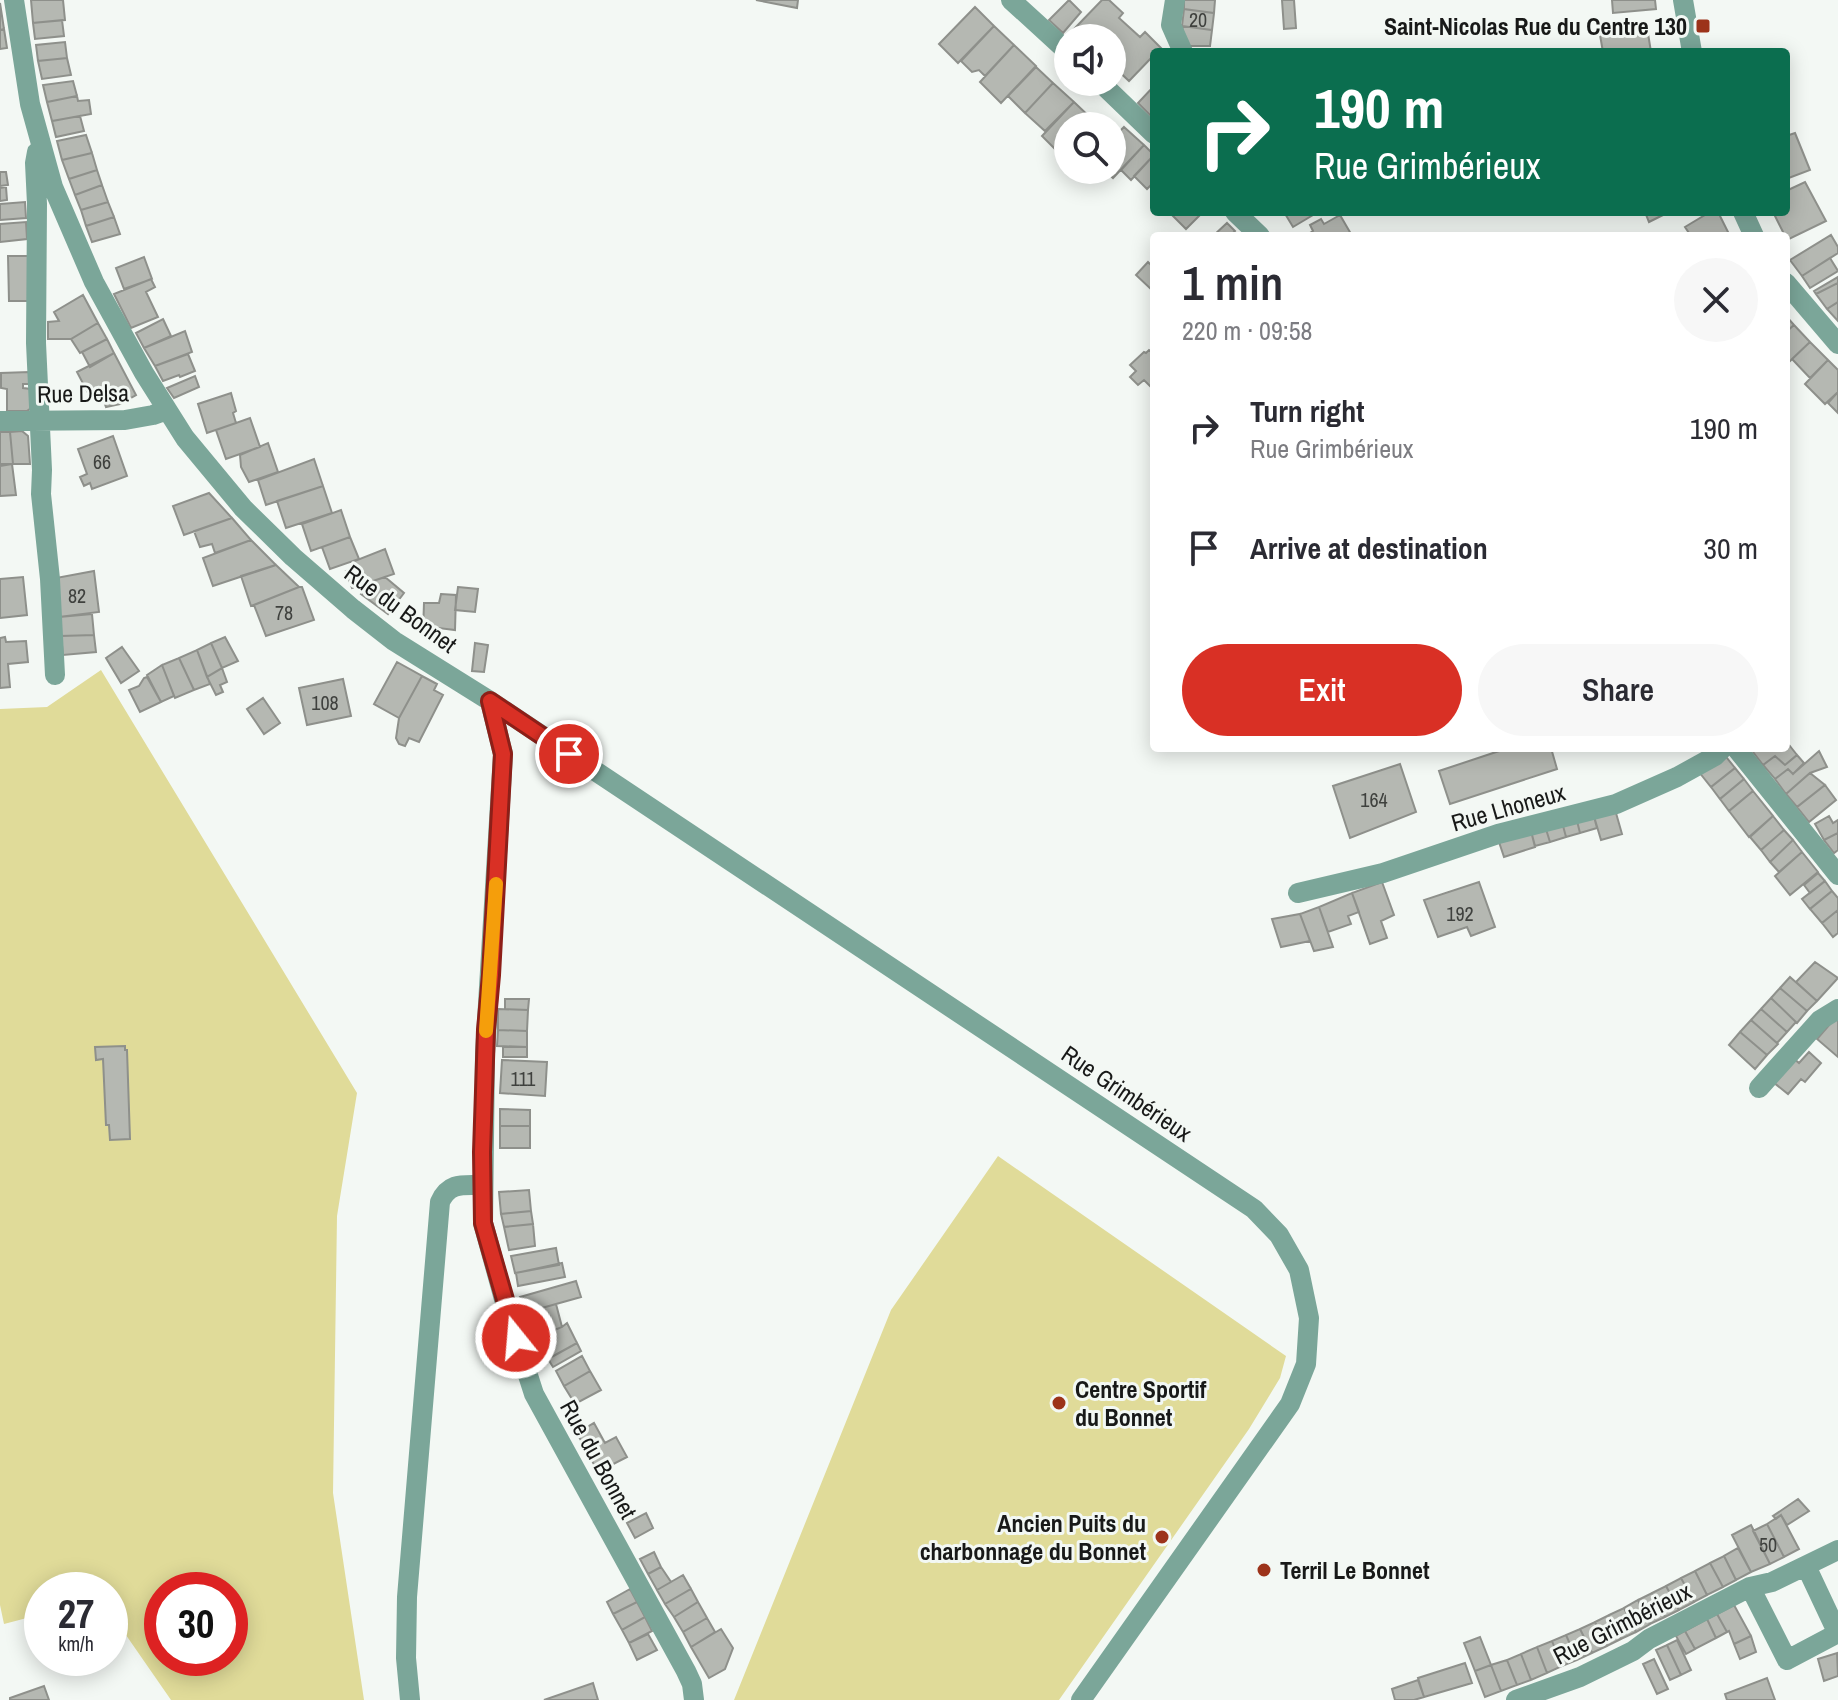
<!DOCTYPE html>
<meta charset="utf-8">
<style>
:root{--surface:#fff;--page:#f7f7f7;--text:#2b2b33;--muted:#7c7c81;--accent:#d93025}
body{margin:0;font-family:"Archivo Narrow",sans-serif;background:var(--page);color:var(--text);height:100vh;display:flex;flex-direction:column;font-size:30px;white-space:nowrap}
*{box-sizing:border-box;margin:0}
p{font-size:26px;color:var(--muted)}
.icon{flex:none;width:44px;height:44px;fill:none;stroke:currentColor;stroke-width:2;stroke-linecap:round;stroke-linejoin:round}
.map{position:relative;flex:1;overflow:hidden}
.panel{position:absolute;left:1150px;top:232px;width:640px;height:520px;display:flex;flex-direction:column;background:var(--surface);border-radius:8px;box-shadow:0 4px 20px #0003}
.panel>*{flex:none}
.top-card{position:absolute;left:1150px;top:48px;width:640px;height:168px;border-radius:8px;box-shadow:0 4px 20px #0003;background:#0b6e4f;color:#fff;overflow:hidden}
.controls{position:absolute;left:1054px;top:24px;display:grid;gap:16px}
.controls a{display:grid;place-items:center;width:72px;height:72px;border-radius:50%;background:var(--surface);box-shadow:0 4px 20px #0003;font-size:40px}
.speed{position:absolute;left:24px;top:1572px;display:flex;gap:16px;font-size:40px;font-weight:700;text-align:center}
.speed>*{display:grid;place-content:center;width:104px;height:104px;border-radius:50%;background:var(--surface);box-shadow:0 4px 20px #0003;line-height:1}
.speed small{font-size:20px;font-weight:400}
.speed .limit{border:12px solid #d22;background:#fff;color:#111}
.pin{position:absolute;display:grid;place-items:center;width:68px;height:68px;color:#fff;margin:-34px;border:4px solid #fff;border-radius:50%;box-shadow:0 2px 8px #0007}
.me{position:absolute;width:88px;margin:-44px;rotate:343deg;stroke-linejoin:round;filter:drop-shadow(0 0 6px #0008)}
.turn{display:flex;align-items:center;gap:28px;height:168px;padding:0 32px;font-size:36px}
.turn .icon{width:104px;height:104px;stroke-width:2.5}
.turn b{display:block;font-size:56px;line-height:68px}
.round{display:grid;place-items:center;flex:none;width:84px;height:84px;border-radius:42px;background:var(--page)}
.headline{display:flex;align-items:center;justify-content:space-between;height:136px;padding:0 32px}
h1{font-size:48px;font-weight:600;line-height:60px}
.cta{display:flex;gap:16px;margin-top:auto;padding:16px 32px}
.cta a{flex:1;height:92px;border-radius:48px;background:var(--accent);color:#fff;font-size:32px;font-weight:600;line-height:92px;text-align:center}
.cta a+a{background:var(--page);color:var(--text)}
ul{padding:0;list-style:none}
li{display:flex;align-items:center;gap:24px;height:120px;padding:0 32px}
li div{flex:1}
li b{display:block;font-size:30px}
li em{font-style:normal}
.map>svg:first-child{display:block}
</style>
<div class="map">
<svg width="1838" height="1700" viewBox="0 0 1838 1700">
<rect width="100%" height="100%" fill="#f3f8f4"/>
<path fill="#e0db99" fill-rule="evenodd" d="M101,670L357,1093L337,1216L333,1493L364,1700H171L110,1612V1590H42V1614L4,1624L0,1605V709L47,707ZM162,1590H230V1658H162Z
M998,1156L1286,1356L1280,1378L1249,1429L1059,1700H734L891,1310Z"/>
<path fill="#b5b8b2" stroke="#8e908b" stroke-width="2" d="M31,0H63L65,20L33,23Z
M756,0H798L797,8Z
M1069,0L1081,12L1063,33L1049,20Z
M1102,0H1109L1123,13L1119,18L1140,37L1145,32L1161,48L1157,52H1154V55L1129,81L1112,65V38H1084L1074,29Z
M1184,0H1215L1214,13L1184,9Z
M1282,0H1294L1296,28L1284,29Z
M1612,0H1655L1656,9L1613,13Z
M0,3L4,29L0,30Z
M975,7L994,26L958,63L939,44Z
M1184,9L1214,13L1212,30L1182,26Z
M62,20L64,36L35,39L33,23Z
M994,26L1014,45L985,76L979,70L972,72L961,61Z
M1182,26L1212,30L1210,46H1186Z
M1647,27L1651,52H1603L1600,35Z
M4,29L7,48L0,49V30Z
M65,42L67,58L38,61L36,45Z
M1014,45L1036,66L1001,103L980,82Z
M67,58L71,75L42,79L38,61Z
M1036,67L1053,83L1025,113L1008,96Z
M73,81L77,96L47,102L43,85Z
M1053,83L1074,102L1045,131L1025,113Z
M1154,86V119L1138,103Z
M77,96L78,101L89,100L91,114L52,121L47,102Z
M1074,102L1093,120L1088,126H1068V148L1061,155L1042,136Z
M80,116L84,131L56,137L52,121Z
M1124,127L1144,145L1113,178L1104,170H1112V139Z
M1795,133L1810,170L1786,179V136Z
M86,135L92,153L62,160L57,141Z
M1144,145L1154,155L1131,180L1121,170Z
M92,153L97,170L69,179L62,160Z
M1154,155V182L1147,189L1134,176Z
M97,170L102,185L75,195L69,179Z
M0,172H6L8,185L0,186Z
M1805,182L1826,221L1787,240L1773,212H1786V191Z
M102,185L108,202L81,210L75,195Z
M6,187L7,200L0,201V188Z
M25,202L26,218L0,220V204Z
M108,202L114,217L86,226L81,210Z
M1169,212H1203L1186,229Z
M1284,212H1318L1293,227Z
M1645,212H1669L1649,222Z
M1710,212H1718L1730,236H1691L1685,227Z
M1340,215L1351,234L1348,236H1305L1313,231L1310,225L1321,219L1324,224Z
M114,217L120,234L92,242L86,226Z
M26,222L27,239L0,242V224Z
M1227,223L1235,231L1230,236H1213Z
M1831,235L1838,247V253L1802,276L1790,260Z
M8,256H28L29,301H9Z
M144,257L152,279L124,289L116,268Z
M1830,258L1838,271L1810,288L1802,276Z
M1148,262L1154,268V292L1136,275Z
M1838,277V283L1816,294L1814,291Z
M151,279L155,287L146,292L158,317L131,328L114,294Z
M1838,283V302L1827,309L1816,294Z
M83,295L98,323L71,339H48V322L59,321L54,312Z
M1838,302V321L1827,309Z
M1786,316L1794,325L1786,332Z
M163,319L171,336L144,348L136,333Z
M98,323L107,339L80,353L71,339Z
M1794,325L1810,342L1786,365V332Z
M185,331L192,352L155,366L144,348Z
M107,339L114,353L90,367L82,352Z
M1810,342L1828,360L1810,378L1792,359Z
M1149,350L1154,354V390L1144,380L1138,385L1130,377L1136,371L1130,365L1144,352L1146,353Z
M114,353L136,395L120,404L106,407L100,390L89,395L77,372Z
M188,354L195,371L180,377L179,375L163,381L155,366Z
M1828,360L1838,370V392L1825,404L1805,384Z
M29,372L30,384H23V388L31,389V408L27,411H7V389L1,388V373Z
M195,376L199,387L174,398L167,388Z
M1838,392V413L1828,403Z
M231,393L236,411L233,413L236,423L207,433L198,404Z
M250,418L260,447L226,459L216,430Z
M22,431L28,436L30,464H13L10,432Z
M0,432H10L13,464H0Z
M113,436L127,476L92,489L90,483L84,486L80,477L87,474L78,449Z
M268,443L278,472L249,482L241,467L240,455Z
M314,459L323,486L266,505L258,480Z
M12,464L16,495L0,496V466Z
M323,486L332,513L286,528L277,501Z
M209,493L232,518L184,535L173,506Z
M341,510L350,537L311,551L302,524Z
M232,518L251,540L215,553L212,544L200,547L194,531Z
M350,537L359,559L330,569L322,547Z
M251,540L276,565L213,586L203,558Z
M385,549L394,574L352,588L346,571L354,568L352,562Z
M276,565L299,587L251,606L241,576Z
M94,571L99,612L59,617L56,578Z
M23,577L27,615L0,618V579Z
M385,577L404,593L388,614L361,594L370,582Z
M299,587H302L314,620L266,636L254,605Z
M458,587L478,589L475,612L455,610Z
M441,594L456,595L455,630L439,628L438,634L423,632L424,603H439Z
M92,614L94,635L61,636L59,617Z
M94,635L96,652L63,655L61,636Z
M5,637L6,642L26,641L28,662L8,664L10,687L0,688V638Z
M225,637L238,661L222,668L211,643Z
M211,643L222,668L207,677L197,650Z
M475,643L488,645L484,672L472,671Z
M122,647L139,671L121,683L106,658Z
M197,650L210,684L194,690L179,658Z
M179,658L194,690L175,698L162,665Z
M397,662L422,676L399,718L374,704Z
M162,665L174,696L161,702L147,675Z
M222,668L227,682L220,685L223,692L216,695L207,677Z
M422,676L437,684L434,690L443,695L419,742L409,738L405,746L399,744L396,738L399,718Z
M147,677L161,702L140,712L129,690L139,686L144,678Z
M343,679L351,716L307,725L299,688Z
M263,698L280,723L264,734L247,709Z
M1786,741L1797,755L1785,765L1775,756L1763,765L1750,748H1786Z
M1498,748H1551L1557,769L1450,804L1439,771L1499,751Z
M1819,751L1827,767L1810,773L1786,794L1775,779L1788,769L1793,774Z
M1723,753L1735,768L1711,787L1699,772Z
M1797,755L1804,763L1793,774L1788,769L1775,779L1763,765L1775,756L1785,765Z
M1400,764L1416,812L1350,838L1333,786Z
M1735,768L1744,779L1720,799L1711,787Z
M1810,773L1825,785L1797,807L1786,794Z
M1744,779L1753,791L1729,811L1720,799Z
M1825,785L1836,800L1809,822L1797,807Z
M1753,791L1773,816L1749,837L1729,811Z
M1614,806L1622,834L1601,840L1593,813Z
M1593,813L1597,828L1580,833L1576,817Z
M1773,816L1784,830L1761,850L1750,837Z
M1829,816L1833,823L1838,820V833L1824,840L1815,824Z
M1576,817L1580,833L1566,837L1562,822Z
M1562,822L1566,837L1550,842L1545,826Z
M1545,826L1550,842L1535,846L1531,831Z
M1784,830L1793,840L1770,862L1761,850Z
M1531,831L1535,847L1504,857L1498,839Z
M1838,833V850L1834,853L1824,840Z
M1793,840L1802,852L1779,872L1770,862Z
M1802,852L1818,872L1790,895L1775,876Z
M1818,873L1825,881L1810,893L1804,885Z
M1825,881L1832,891L1810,909L1802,899Z
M1382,882L1394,915L1381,921L1387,938L1370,944L1352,893Z
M1479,882L1495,927L1471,936L1467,927L1438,937L1424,900Z
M1832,891L1838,898V910L1822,923L1810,909Z
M1352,893L1359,912L1348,916L1351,924L1328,932L1319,907Z
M1319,907L1333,947L1314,951L1300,914Z
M1838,910V933L1833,937L1822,923Z
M1300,914L1310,941L1281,947L1272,919Z
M1815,962L1838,978L1817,1001L1796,982Z
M1790,977L1817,1001L1807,1011L1780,988Z
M1780,988L1807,1011L1797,1023L1771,998Z
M1771,998L1796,1022L1787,1032L1761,1009Z
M505,999H529L528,1010L505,1009Z
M498,1009L528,1010L527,1031L498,1030Z
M1761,1009L1787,1032L1777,1043L1751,1020Z
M1837,1016L1838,1017V1057L1817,1039Z
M1751,1020L1778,1044L1767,1055L1740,1032Z
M498,1030L527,1031V1047L497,1046Z
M1740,1032L1767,1055L1755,1069L1729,1045Z
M125,1046V1050H127L130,1139L110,1140L109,1125H106L103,1059L96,1060L95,1047Z
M503,1047H527V1057H503Z
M1809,1052L1821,1063L1805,1082L1801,1079L1788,1094L1773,1082L1793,1058L1799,1063Z
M502,1060L547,1062L545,1096L500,1093Z
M500,1109L530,1110V1126H500Z
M500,1126H530V1148H500Z
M529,1190L531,1211L501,1214L499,1192Z
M531,1211L533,1224L504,1227L501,1214Z
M533,1224L535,1246L509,1250L504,1227Z
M556,1248L559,1265L515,1273L511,1256Z
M562,1263L565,1277L518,1286L516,1273Z
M576,1281L581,1297L524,1313L520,1297Z
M556,1304L562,1327L533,1339L524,1313Z
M567,1323L577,1343L548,1359L538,1337L562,1327Z
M577,1343L581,1351L553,1367L548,1359Z
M582,1356L590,1371L564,1386L556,1371Z
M590,1371L601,1390L575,1404L564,1386Z
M594,1423L605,1443L616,1437L627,1457L598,1472L577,1433Z
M1798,1499L1809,1511L1787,1525L1781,1515L1776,1519L1773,1516Z
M646,1513L653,1528L635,1538L627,1523Z
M1781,1515L1799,1549L1784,1557L1767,1524Z
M1767,1524L1784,1557L1770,1564L1753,1531Z
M1751,1525L1770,1564L1751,1572L1732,1535Z
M1738,1548L1751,1572L1736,1580L1724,1556Z
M654,1552L661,1567L648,1574L640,1559Z
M1724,1556L1736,1580L1723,1587L1710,1563Z
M1710,1563L1723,1587L1707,1595L1695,1571Z
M661,1567L671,1582L657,1590L648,1574Z
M1695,1571L1707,1595L1694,1602L1681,1578Z
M683,1575L691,1589L665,1604L657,1590Z
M1681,1578L1694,1602L1679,1610L1666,1586Z
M1666,1586L1679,1610L1665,1617L1652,1593Z
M630,1589L637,1602L613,1614L607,1602Z
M691,1589L698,1602L674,1617L665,1604Z
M1652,1593L1665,1617L1650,1624L1638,1600Z
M1638,1600L1650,1624L1636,1632L1624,1608Z
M637,1602L645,1617L622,1630L613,1614Z
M698,1602L707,1618L683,1632L674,1617Z
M1734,1605L1751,1636L1734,1644L1729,1631L1727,1632L1717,1614Z
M1624,1608L1636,1632L1621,1639L1609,1615Z
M1717,1614L1727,1632L1716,1638L1707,1619Z
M1609,1615L1621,1639L1607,1646L1595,1622Z
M645,1617L652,1631L629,1643L622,1630Z
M707,1618L715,1632L691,1647L683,1632Z
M1707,1619L1716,1638L1695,1649L1685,1631Z
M1595,1622L1607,1646L1592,1653L1580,1629Z
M721,1629L733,1648L725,1669L709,1678L691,1647Z
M1580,1629L1592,1653L1577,1660L1566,1635Z
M1685,1631L1695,1649L1686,1654L1676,1636Z
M648,1634L657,1650L637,1660L629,1643Z
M1566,1635L1577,1660L1562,1666L1552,1641Z
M1751,1636L1756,1652L1740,1659L1734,1644Z
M1480,1637L1491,1665L1475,1671L1464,1643Z
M1677,1640L1691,1670L1681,1675L1667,1645Z
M1552,1641L1562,1666L1547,1673L1537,1647Z
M1667,1645L1681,1675L1670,1680L1656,1650Z
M1537,1647L1547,1673L1531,1680L1521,1654Z
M1837,1653L1838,1676L1824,1681L1818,1659Z
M1521,1654L1531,1680L1517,1685L1507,1660Z
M1654,1659L1668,1689L1657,1694L1643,1664Z
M1507,1660L1517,1685L1501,1691L1491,1665Z
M1465,1663L1472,1683L1424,1697L1418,1678Z
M1491,1665L1501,1691L1485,1697L1475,1671Z
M1767,1678L1775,1700H1727L1725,1694Z
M1418,1680L1424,1697L1414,1700H1395L1392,1689Z
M593,1683L598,1700H544Z
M44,1686L49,1700H10V1698Z"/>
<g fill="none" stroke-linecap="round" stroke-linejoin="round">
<path stroke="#7ba699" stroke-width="20" d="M14,0L30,104L53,187L94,282L144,373L185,438L243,508L293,557L353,609L394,641L490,701L1254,1209L1279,1235L1299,1270L1309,1318L1306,1364L1290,1404L1081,1700
M1011,0L1068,52
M1175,0L1171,25L1183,52
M1683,0L1692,52
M1100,82L1154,134
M37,152L35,163L37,204L36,343L42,470L41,494L50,579L55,675
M1235,212L1260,236
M1743,212L1754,236
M1786,283L1838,344
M0,421L125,420L153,415L167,410
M490,701L503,754L485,1054L483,1223L507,1310L534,1394L686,1671L692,1684L694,1700
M1736,748L1838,875
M1298,893L1383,873L1498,834L1616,804L1677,777L1715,756L1723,748
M1759,1088L1820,1020L1838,1009
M1806,1566L1838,1634
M1750,1587L1787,1660L1838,1633
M410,1700L406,1658L407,1597L440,1202C449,1182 463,1185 482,1185
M1516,1700L1580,1677L1633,1651L1649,1639L1750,1587L1772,1582L1838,1550"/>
</g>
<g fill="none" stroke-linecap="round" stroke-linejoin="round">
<g stroke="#8d1f18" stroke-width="20">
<path id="route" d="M516,1338L483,1223L482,1152L486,1030L491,975L503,754L490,701L569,754"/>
</g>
<use href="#route" stroke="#d93025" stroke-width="14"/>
<path stroke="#f59e0b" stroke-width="14" d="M486,1031L496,884"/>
</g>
<g fill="#9c331a" stroke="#f3f8f4" stroke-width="3">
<rect x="1695" y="18" width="16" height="16" rx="4"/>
<circle cx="1059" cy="1403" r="8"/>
<circle cx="1162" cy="1537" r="8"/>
<circle cx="1264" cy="1570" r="8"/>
</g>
<g text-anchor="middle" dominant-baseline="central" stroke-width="6" stroke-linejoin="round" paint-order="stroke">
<g font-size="20" fill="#3f413e">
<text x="1198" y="19">20</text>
<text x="102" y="461">66</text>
<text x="77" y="595">82</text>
<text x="284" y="612">78</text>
<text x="325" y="702">108</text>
<text x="1374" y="799">164</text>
<text x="1460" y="913">192</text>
<text x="523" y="1078">111</text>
<text x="1768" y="1544">50</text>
</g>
<g font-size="24" font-weight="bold" fill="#181918" stroke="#f3f8f4" text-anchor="end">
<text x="1687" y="26">Saint-Nicolas Rue du Centre 130</text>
<text x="1075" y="1389" text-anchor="start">Centre Sportif<tspan x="1075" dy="28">du Bonnet</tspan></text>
<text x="1146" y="1523">Ancien Puits du<tspan x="1146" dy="28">charbonnage du Bonnet</tspan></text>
<text x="1280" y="1570" text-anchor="start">Terril Le Bonnet</text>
</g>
<g font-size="24" fill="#181918" stroke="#f3f8f4">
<text transform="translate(83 393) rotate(-1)">Rue Delsa</text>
<text transform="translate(401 608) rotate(36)">Rue du Bonnet</text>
<text transform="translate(1508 807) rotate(-16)">Rue Lhoneux</text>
<text transform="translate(1127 1093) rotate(34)">Rue Grimbérieux</text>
<text transform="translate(599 1459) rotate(61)">Rue du Bonnet</text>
<text transform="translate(1622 1623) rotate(-27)">Rue Grimbérieux</text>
</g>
</g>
</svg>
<div class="controls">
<a><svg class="icon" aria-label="sound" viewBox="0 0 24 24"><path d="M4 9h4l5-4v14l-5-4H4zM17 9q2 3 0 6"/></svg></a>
<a><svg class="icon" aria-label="search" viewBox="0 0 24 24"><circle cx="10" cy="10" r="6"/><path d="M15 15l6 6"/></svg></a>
</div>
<div class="speed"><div>27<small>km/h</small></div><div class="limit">30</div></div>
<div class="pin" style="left:569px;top:754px;background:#d93025"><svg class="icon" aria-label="arrive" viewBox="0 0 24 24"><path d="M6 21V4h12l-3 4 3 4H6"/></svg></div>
<svg class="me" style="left:516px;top:1338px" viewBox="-20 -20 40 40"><circle r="17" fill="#d93025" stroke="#fff" stroke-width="3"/><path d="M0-11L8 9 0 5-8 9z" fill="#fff"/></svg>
<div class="top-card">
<div class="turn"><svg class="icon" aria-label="right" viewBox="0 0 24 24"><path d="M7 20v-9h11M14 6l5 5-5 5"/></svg><div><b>190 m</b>Rue Grimbérieux</div></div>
</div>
<section class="panel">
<div class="headline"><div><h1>1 min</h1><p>220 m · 09:58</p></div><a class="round"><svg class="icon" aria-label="close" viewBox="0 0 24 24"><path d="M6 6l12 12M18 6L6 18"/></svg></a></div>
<ul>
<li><svg class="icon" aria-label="right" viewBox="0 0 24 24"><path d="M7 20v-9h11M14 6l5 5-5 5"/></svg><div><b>Turn right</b><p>Rue Grimbérieux</p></div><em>190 m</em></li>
<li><svg class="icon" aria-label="arrive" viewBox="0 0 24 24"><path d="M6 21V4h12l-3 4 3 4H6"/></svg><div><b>Arrive at destination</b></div><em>30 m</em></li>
</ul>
<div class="cta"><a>Exit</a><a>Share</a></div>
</section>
</div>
